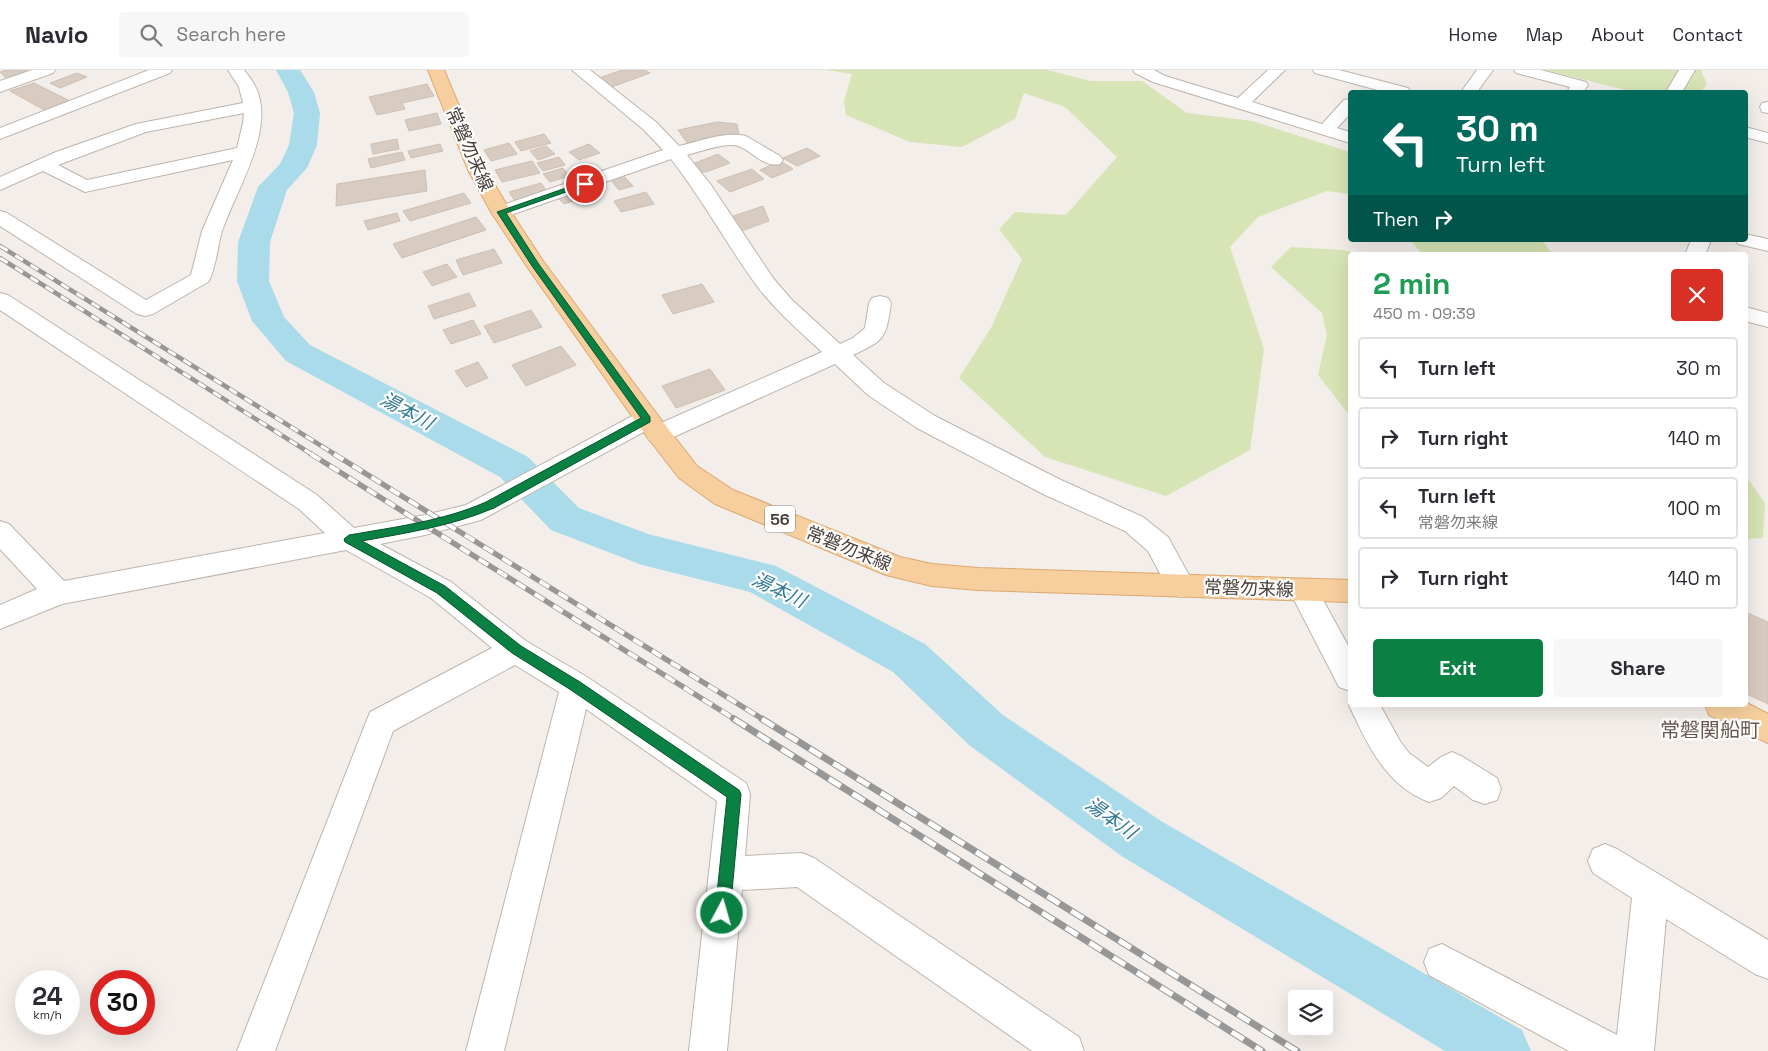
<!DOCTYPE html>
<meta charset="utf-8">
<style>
:root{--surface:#fff;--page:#f7f7f7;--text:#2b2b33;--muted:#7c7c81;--line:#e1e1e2;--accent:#0b8043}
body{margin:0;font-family:"Space Grotesk","Noto Sans JP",sans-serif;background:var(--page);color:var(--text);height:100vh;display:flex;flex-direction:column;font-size:19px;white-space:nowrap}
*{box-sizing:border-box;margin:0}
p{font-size:16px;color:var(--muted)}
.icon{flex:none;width:28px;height:28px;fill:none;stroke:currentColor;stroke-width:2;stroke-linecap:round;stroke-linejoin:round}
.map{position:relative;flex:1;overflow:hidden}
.details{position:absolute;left:1348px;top:182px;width:400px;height:455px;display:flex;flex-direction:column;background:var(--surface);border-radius:5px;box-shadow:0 5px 20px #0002}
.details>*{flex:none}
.hud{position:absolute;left:1348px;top:20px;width:400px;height:152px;border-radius:5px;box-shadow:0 5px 20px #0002;background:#00695c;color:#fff;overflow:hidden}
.tools{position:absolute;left:1288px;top:920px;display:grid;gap:10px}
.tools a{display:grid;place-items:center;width:45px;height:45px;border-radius:5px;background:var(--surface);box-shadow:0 5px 20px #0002;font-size:25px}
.speed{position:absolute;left:15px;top:900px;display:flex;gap:10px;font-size:25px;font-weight:700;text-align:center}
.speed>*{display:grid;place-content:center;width:65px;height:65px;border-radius:50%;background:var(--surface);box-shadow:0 5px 20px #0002;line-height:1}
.speed small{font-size:12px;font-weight:400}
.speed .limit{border:8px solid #d22;background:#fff;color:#111}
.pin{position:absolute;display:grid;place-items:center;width:42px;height:42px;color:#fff;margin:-21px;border:2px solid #fff;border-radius:50%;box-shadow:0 1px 5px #0007}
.me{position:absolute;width:55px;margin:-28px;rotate:6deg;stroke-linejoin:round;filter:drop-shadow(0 0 4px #0008)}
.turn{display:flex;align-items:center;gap:18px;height:105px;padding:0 25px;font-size:22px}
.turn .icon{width:65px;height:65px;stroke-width:2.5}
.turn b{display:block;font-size:35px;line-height:42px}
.then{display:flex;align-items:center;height:48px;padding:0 25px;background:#0003;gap:10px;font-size:19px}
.round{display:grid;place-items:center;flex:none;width:52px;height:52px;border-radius:5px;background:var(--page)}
.overview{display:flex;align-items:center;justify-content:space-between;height:85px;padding:0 25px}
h1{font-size:30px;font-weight:700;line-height:38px;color:#1e9e55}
.button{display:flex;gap:10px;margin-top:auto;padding:10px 25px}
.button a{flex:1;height:58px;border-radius:5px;background:var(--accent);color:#fff;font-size:20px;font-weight:700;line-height:58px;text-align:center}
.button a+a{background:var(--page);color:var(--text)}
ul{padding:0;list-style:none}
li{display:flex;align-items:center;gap:15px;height:62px;margin:0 10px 8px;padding:0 15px;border:2px solid var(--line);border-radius:5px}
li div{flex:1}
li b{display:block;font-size:19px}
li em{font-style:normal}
header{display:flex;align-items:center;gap:30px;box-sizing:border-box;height:70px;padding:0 25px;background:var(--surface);border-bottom:1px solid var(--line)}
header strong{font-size:24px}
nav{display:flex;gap:28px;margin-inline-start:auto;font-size:18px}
.search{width:350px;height:45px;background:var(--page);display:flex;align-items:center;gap:12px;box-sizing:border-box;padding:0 18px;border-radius:5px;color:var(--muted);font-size:19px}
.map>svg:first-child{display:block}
</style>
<header>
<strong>Navio</strong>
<div class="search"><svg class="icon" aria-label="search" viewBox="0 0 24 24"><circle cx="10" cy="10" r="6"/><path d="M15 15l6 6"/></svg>Search here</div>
<nav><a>Home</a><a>Map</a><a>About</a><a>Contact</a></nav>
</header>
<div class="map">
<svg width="1768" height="981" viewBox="0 0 1768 981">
<rect width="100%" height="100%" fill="#f3eee9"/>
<path fill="#d7e4b5" d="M826,0H1047L1091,11H1142L1187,43L1252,51L1350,82V124L1327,121L1258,147L1230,177L1264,279L1250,380L1166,426L1045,387L959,308L991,258L1022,189L999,159L1015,142L1066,145L1117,87L1065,37L1024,23L1015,49L962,77L910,72L846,45L844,31L852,4Z
M1545,0H1701L1707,14L1701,22H1626L1622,19Z
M1410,170H1542L1553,185H1423Z
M1291,177L1344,180L1358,185H1350V346L1318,305L1327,265L1322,243L1271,197Z
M1745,405L1765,433L1763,468L1745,469Z"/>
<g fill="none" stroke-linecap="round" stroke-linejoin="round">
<path fill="#aadbeb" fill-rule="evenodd" d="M276,0H300L314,22L320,43L317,75L307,98L287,120L270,172L269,211L284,247L310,275L528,387L579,438L648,464L776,496L925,574L1003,645L1161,751L1522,960L1531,981H1445L1123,787L969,675L893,602L750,522L642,495L551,460L500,407L286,291L252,251L237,211L238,172L258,117L280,94L289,75L294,43L288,22Z"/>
</g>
<path fill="#d7cbc2" stroke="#cebfb3" d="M7,0H33L7,9L0,2Z
M622,0H645L650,3L609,18L596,9Z
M77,3L87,7L60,18L50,13Z
M34,13L70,31L46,41L10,21Z
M427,14L434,26L402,33L405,39L377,45L369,27Z
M437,43L441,54L409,61L405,50Z
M717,52L737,54L739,65L688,74L678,60Z
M544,64L551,73L521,81L515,72Z
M397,69L399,79L373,84L371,74Z
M509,73L517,84L491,91L484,80Z
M440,74L443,81L411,88L408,81Z
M589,74L600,83L579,90L569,82Z
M546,76L555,84L538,90L530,81Z
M807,78L820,86L797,96L783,88Z
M402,82L405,90L371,98L368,89Z
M718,84L730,93L706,102H694L690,95Z
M559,87L565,95L543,101L537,93Z
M532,91L540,103L502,112L495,100Z
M780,91L793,99L772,108L760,100Z
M563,98L569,106L550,112L543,104Z
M752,99L764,109L730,122L717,111Z
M425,100L427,121L336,136L337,114Z
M621,103L633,116L619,120L608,107Z
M541,113L549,125L517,134L509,122Z
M583,117L591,125L564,134L556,126Z
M646,122L654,134L621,142L614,131Z
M464,123L471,133L410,151L403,141Z
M763,136L769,151L739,162L725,149Z
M397,143L400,151L368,160L364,151Z
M476,147L486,160L402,188L393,174Z
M494,179L502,193L463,205L456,190Z
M447,194L457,207L432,216L423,202Z
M702,214L714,232L673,244L662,225Z
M469,223L476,236L434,249L428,236Z
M531,240L542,257L494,273L484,256Z
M473,250L481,264L451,274L443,260Z
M561,276L576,295L526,316L512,295Z
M478,292L488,308L466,317L455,301Z
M710,299L725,320L676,338L662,316Z
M1745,542L1768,552V634L1745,623Z"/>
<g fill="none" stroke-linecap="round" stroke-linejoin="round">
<g stroke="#beb4ac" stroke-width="2">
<path id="minor" d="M32,0H55L53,3L0,22V11Z
M149,0H172L170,3L0,69V58Z
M228,0H244C248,5 252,10 255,16C277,58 236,120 222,161C218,174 215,203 208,212L153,244L145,246L137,244L0,156V141L7,143L146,230L191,205L202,161L233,90L85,122L43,101L0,120V107L56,82L136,54L243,33L239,17ZM244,43L243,53L237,78L87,110L58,95L146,62Z
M572,0H590L656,52L679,76C700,71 725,61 746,66L780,86L783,90L780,94C763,98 753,81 738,76C726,72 699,82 687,85L711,115L773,208L791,229L840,274L853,268L865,258L869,233L872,228L880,226L888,228L891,233C886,267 886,270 853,285L884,313L935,346L1061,410L1143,447L1168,467L1195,516L1191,524L1181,527L1171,524L1148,481L1125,461L1043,424L917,358L868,325L835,294L667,370L658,373L649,370L646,364L649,359L481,450L425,465L380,474L451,512L526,571L587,607L746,713L750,724L745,786L802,783L814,788L1079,967L1084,981H1032L797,817L742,820L727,981H689L717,731L586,639L504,981H466L559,622L515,595L393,661L275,981H237L370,642L492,578L431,528L346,480L62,534L0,559V535L37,519L0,479V451L9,454L64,511L325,463L299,439L0,240V223L8,225L317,425L354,458L425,445L466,435L638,343L647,341L656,343L659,349L652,357L822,282C799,261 776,241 757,216C727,175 703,130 671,89L508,146L501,148L494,146L491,142L494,138L663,80L644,60Z
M1133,0H1154L1165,6L1238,28L1268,0H1285L1252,32L1322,54L1344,30L1350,29V44L1337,58L1350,62V73L1153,12L1135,3Z
M1313,0H1339L1408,18L1410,22H1385L1315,3Z
M1477,0H1493L1477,22H1461Z
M1514,0H1541L1586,12L1588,15L1583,22H1567L1570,17L1516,3Z
M1679,0H1695L1682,22H1666Z
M1768,32V43L1762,42L1760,37L1762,33Z
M1745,57L1768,63V73L1745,67Z
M1745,164L1768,169V181L1738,174L1735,170H1745Z
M1691,170H1711L1705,185H1685Z
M1745,237L1768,243V257L1745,251Z
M1303,509L1313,512L1350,579V621L1339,617L1289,520L1293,512Z
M1350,632V635H1380L1400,671L1409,683L1428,697L1441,687L1452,682L1463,687L1497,708L1501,719L1497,730L1485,734L1473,730L1454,716L1441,728L1429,732C1386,716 1367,674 1349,635Z
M1605,774L1617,779L1768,870V909L1755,904L1666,849L1654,981H1569L1429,905L1424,892L1429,879L1442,874L1617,965L1632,828L1593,803L1588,791L1593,779Z"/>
</g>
<g stroke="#dba86f" stroke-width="2">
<path id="major" d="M428,0H444L486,100L511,142L543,191L656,343L697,396L733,420L900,487L932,494L978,498L1350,510V532L978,520L932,516L886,505L715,434L679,408L638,355L528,198L491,142L468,100Z
M1745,632L1768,644V673L1709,645L1705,635H1745Z"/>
</g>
<use href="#minor" fill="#fff" fill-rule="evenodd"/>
<use href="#major" fill="#f7cf9e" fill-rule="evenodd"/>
<g stroke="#979797" stroke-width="4.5">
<path id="rail-far2" d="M0,176L336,385
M0,188L313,385"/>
</g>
<g stroke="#979797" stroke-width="5.5">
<path id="rail-far1" d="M311,384L736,650
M334,384L764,650"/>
</g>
<g stroke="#979797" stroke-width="7">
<path id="rail" d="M734,649L1262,981
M762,649L1297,981"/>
</g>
<use href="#rail-far2" stroke="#fff" stroke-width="3" stroke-dasharray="9" stroke-linecap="butt"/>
<use href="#rail-far1" stroke="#fff" stroke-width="4" stroke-dasharray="11" stroke-linecap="butt"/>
<use href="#rail" stroke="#fff" stroke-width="5" stroke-dasharray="14" stroke-linecap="butt"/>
</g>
<path fill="#0b8043" stroke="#07532c" d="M583,112L589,114L506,143L538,193L650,347V352L494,438C452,456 406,463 362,471L445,516L521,576L580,612L739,720L741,724L730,843L727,848L722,851L717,848L715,843L727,727L571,620L512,583L437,523L345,472L344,469L349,465C395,457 443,451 486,432L641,348L532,196L497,142Z"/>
<g text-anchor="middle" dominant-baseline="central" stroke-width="4.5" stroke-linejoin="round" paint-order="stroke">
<rect fill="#fff" stroke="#7e7874" stroke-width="1" x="765" y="435.5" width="30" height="27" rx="4"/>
<g font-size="16" font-weight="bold" fill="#463e38">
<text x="780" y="449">56</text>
</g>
<g font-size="18" fill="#463e38" stroke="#fff">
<text transform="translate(470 79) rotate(66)">常磐勿来線</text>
<text transform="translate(849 478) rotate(22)">常磐勿来線</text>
<text transform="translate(1249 518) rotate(2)">常磐勿来線</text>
</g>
<g font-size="19" font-style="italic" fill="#327a93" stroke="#fff">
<text transform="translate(407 341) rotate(28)">湯本川</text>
<text transform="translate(779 520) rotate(25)">湯本川</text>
<text transform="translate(1111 748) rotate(35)">湯本川</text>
</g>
<g font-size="20" fill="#685a50" stroke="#fff">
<text x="1710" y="660">常磐関船町</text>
</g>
</g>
</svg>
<div class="tools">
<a><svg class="icon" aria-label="layers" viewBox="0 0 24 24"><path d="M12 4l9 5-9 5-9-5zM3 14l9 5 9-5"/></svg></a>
</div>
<div class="speed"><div>24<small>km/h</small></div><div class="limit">30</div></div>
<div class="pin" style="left:585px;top:114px;background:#d93025"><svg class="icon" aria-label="arrive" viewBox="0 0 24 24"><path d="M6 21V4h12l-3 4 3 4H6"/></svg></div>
<svg class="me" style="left:722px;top:843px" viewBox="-20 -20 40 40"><circle r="17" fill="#0b8043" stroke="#fff" stroke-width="3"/><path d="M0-11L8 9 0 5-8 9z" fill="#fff"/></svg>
<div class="hud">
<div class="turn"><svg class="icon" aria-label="left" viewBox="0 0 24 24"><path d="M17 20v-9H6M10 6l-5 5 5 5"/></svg><div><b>30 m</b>Turn left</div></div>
<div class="then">Then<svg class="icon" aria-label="right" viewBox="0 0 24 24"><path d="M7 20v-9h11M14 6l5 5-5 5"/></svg></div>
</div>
<section class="details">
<div class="overview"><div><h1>2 min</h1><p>450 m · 09:39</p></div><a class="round" style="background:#d93025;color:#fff"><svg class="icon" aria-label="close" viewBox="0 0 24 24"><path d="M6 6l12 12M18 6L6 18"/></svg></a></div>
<ul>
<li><svg class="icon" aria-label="left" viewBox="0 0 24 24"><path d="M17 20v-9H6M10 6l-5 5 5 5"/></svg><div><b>Turn left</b></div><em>30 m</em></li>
<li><svg class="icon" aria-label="right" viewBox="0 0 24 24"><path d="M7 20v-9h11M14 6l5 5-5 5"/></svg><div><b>Turn right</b></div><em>140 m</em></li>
<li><svg class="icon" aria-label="left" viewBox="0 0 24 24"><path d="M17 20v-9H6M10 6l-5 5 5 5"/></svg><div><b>Turn left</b><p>常磐勿来線</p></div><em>100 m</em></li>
<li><svg class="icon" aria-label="right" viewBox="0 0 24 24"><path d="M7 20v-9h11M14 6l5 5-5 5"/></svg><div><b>Turn right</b></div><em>140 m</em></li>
</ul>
<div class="button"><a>Exit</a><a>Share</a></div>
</section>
</div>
